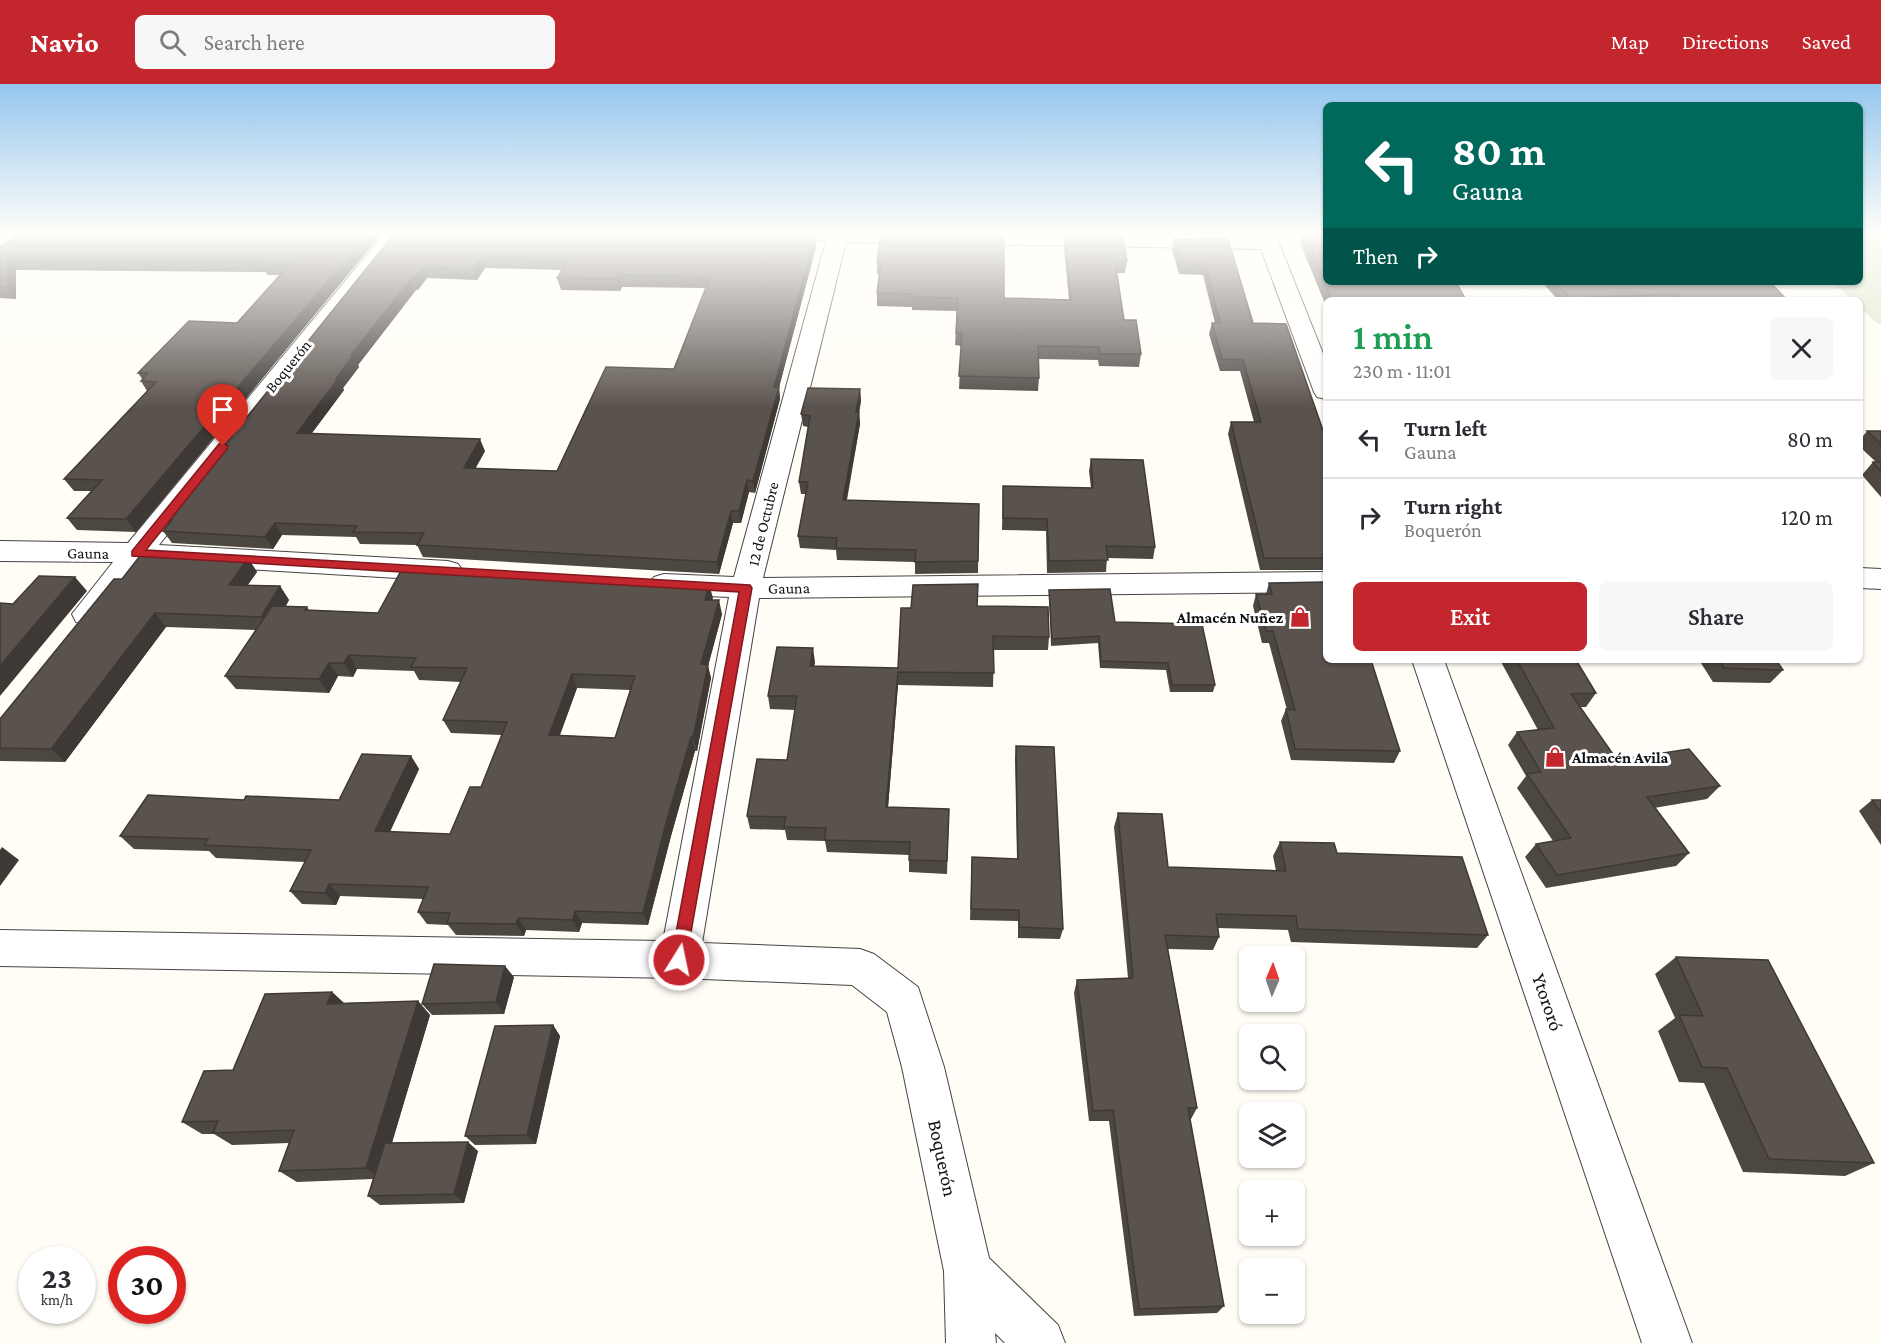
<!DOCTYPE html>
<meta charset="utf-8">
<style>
:root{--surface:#fff;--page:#f7f7f7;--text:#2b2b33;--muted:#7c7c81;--line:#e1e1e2;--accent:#c4262e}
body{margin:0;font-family:"Crimson Pro",serif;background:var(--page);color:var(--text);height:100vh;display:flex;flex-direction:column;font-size:22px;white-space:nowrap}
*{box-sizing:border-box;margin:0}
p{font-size:20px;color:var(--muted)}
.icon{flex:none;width:33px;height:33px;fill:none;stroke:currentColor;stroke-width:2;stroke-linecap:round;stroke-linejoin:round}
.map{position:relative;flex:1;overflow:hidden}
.drawer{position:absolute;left:1323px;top:213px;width:540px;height:366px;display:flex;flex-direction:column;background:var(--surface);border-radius:9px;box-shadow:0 2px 4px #0004}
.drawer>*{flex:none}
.hud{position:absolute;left:1323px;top:18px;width:540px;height:183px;border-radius:9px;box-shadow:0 2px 4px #0004;background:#00695c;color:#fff;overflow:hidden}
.needle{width:39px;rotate:2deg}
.fabs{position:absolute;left:1239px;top:862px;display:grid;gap:12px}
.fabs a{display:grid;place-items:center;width:66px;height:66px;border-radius:9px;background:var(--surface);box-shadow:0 2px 4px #0004;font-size:30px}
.speed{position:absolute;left:18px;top:1162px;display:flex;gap:12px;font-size:30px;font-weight:700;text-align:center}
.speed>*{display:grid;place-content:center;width:78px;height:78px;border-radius:50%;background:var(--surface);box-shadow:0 2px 4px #0004;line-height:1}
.speed small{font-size:15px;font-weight:400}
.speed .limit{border:9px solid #d22;background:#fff;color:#111}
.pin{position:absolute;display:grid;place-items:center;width:51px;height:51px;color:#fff;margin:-62px -26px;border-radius:50% 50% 50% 0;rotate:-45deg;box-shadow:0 0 6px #0007}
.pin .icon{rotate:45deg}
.me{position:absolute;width:66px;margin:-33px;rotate:10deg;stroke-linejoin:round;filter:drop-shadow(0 0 4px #0008)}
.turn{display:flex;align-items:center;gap:21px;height:126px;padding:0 30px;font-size:27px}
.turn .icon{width:78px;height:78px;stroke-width:2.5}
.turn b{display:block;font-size:42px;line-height:51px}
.then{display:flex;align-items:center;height:57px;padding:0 30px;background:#0003;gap:12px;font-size:22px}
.round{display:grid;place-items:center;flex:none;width:63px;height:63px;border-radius:9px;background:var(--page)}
.head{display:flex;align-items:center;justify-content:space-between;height:102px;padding:0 30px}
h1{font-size:36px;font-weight:600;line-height:45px;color:#1e9e55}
.button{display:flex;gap:12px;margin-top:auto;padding:12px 30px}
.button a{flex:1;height:69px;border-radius:9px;background:var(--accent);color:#fff;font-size:24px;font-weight:600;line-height:69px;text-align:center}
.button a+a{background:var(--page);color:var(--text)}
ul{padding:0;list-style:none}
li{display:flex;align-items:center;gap:18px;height:78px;padding:0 30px;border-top:2px solid var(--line)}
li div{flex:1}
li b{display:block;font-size:22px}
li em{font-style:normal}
header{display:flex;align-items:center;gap:36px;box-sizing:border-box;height:84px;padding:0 30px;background:var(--accent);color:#fff}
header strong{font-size:28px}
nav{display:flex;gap:33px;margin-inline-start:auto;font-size:21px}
.search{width:420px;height:54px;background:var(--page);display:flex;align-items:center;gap:15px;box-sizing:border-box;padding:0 21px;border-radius:9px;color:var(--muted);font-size:22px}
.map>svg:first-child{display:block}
</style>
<header>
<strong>Navio</strong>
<div class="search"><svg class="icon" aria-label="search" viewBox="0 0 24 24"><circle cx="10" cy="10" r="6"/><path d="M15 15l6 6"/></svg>Search here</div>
<nav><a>Map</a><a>Directions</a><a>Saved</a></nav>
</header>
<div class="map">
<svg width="1881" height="1259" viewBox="0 0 1881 1259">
<rect width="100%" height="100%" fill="#fffdf5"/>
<path fill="#d9e3c4" d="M1860,149H1881V240H1878L1860,223V216H1852L1833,198H1860Z"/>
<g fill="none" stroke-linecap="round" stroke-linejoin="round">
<g stroke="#444" stroke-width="2">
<path id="street" d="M385,149H405L159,461L448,477L458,480L463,487L458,494L448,497L144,479L98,538L87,541L76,538L72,530L113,478L0,477V457L128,459Z
M809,149H1022L1256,153L1255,149H1275L1326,277V315L1317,313L1314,308L1261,165L846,158L763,494L1326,488V508L759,514L702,859L860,865L874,870L918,903L944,983L989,1174L1058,1241L1065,1259H1005L995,1249L996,1259H946L944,1187L902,983L887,928L852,901L679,894L0,882V846L663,857L729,513L664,510L654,507L649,500L654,493L664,490L734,493L826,157L810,155L807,151Z
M1860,484L1881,485V505L1860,504Z
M1412,576H1444L1692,1259H1642Z"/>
</g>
<use href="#street" fill="#fff" fill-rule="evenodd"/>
</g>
<path fill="#4d4742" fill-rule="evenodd" d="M382,149L136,448L77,446L67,434L91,407H74L64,395L147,307L141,297L143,296L138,289L237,239L280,191H267L266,188L16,186V215L0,214V163Z
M395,149H813V152H815L816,163L779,303L780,315L755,409L749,408L741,439H733L719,490L423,473L417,461L360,460L356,453L282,451L273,465L172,459L163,447L168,441L164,436ZM485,184L562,186L557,194L561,206L620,207L622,203L706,204L674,285L557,387L475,385L485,367L312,349L344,306L343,304L359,283L358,281L416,206H418L427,194L477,196Z
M881,149L1004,214L1069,216L1064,164L1065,152L1127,177L1125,189H1117L1124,236L1141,270L1139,283L1099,282L1098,276L1038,275L1039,294L1038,307L959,305L961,262L955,261L957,227L912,226V223L877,222V209L879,190H877V178Z
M1168,149H1250V150Z
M1303,149H1326V198L1466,216H1326V222L1300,159Z
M1174,155H1228L1253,239L1326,355V486H1260L1228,350L1231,338H1254L1240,287H1220L1209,250L1212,239H1215L1203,191L1179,190L1172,166Z
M1542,198H1770L1785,214L1784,216H1558Z
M860,305L861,317L859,328L860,340L847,416L979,420L978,489L915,490V478L837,476L836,466L800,464L798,452L806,410H801L799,398L808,343L803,342L801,330Z
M1867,347H1881V413L1862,391L1873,378H1876L1860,363V356Z
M1091,375L1155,463L1153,475L1107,474L1106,488L1047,489L1046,447L1002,446L1003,402L1091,404L1089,387Z
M248,474L257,488L248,501L280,502L289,516L286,522L307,523L309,526L378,529L709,500L712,516L722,530L708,582L711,594L697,667H695L671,752L648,841L582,839L579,848L526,846L524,852L456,851L448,841L427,840L418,828L423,815L340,812L336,821L302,820L290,807L305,778L216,774L209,767L134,765L120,752L244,716H339L411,672L419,685L390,748L450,750L481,703L502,651L451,649L443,636L461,598L419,596L414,587L357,585L353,593L338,592L329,609L236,605L225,592L256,546L166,543L65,678L0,677V635L122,495ZM577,604L630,606L615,654L560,651Z
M1269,499L1400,667L1394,679L1291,676L1281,637L1286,625L1287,626L1269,559H1262L1253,522L1256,510H1266Z
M1049,506L1115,538L1215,601L1213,608H1170L1166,586L1100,584L1098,559L1051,562L1049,513Z
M977,522L1049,553L1048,566H994L993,603L898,601L888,723L949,725L947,790L909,788V771L827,768L825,757L787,756L785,746L750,745L747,732L787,676L795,626L770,625L768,612L815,578L814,582L898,584Z
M1500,576H1576L1596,609L1586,623H1580L1617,676L1720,702L1707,715L1654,724L1689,769L1676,782L1546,804L1525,773L1536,760L1553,757L1517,704L1526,692L1508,661L1517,648L1538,646Z
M1699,576H1776L1783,586L1770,599L1713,598Z
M1016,662L1063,845L1060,855L1018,854V837L970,836L972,773L1017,775L1015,674Z
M1872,716H1881V761L1859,727Z
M1118,729L1168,783L1276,787L1273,772L1280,758L1337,769L1488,851L1477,864L1291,858L1288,846L1218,844L1219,853L1213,866L1168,865L1197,1024L1191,1035H1190L1224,1222L1217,1229L1134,1232L1109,1037H1089L1074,909L1077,896L1128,894L1114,743Z
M1676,873L1874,1079L1845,1092L1743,1088L1704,999L1679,998L1658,947L1675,934L1655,890Z
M514,893L504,930L432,931L422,920Z
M332,908L344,919L418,917L430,931L392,1059L478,1067L464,1119L380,1121L368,1112L373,1095L297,1098L279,1087L289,1059L232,1061L214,1050H202L182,1038L233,986Z
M553,941L560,952L536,1060L475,1061L465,1052Z"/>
<path fill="#3f3936" d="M369,149H382L136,448L126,435Z
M813,149L814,157L815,152L816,163L776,315L779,303L780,315L755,409L753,397L774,303Z
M481,173L485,184L477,196L473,185Z
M8,175L16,186V215L7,203Z
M423,183L427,194L418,206L414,195Z
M619,191L622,203L620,207L617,195Z
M411,195L416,206L358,281L359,283L343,304L344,306L303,361L297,349L336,295L351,271Z
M860,305L861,317L857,340L856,328Z
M859,328L860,340L844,428L843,416Z
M480,355L485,367L469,396L464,384Z
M747,396L749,408L741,439L739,427Z
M731,427L733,439L719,490L717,478Z
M275,439L282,451L273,465L265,453Z
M248,474L257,488L238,514L229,501Z
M75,493L87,507L0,612V582Z
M709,500L713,514L708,530L705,516Z
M280,502L289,516L270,546L261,533Z
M719,516L722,530L708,582L711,594L697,667L693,654L701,580Z
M155,529L166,543L65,678L51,665Z
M813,564L815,578L812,596L810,582Z
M349,571L357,585L353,593L344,579Z
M329,579L338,592L329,609L319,595Z
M898,588V601L887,736L886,723Z
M572,590L577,604L555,664L549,651Z
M691,653L695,667L671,752L648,841L643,829L666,739Z
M411,672L419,685L384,760L375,747Z
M2,763L19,776L0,802V766Z
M329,800L340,812L336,821L325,809Z
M575,827L582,839L579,848L573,836Z
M518,834L526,846L524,852L516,840Z
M505,882L514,893L504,930L496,918Z
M332,908L347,922L327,920Z
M418,917L430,931L381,1095L366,1084Z
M553,941L560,952L536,1060L527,1051Z
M468,1058L478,1067L464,1119L454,1110Z"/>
<path fill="#5a524d" stroke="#3f3936" stroke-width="1.5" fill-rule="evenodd" d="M20,149H369L126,435L67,434L102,396L64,395L156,298L141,297L148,289H138L189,237L237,239L290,180L261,179L264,176L8,175L7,203H0V163Z
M395,149H813L812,152H815L774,303H779L753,397L747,396L739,427H731L717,478L417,461L424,449L353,448L357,442L275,439L265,453L163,447L172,436H164ZM481,173L569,175L557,194L617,195L619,191L710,193L674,285L606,283L557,387L464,384L480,355L297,349L338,295H336L353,271H351L411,195H414L423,183L473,185Z
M881,149L1004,151V214L1071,216L1065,152L1123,153L1127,177H1115L1124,236H1136L1141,270H1100L1099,263L1038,262L1039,294L959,292L962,249H956L958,214L912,213V210L877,209L881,178H877Z
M1303,149H1326V198H1456L1466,216H1332Z
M1174,155H1228L1253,239L1286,240L1326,355V474H1264L1231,338H1261L1243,276L1222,275L1212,239H1220L1205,180L1181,179Z
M1556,198H1770L1785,214H1751L1754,216H1682L1677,210L1570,214Z
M808,304L860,305L856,328H859L843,416L979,420L978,477L915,478L916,466L836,464L837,454L798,452L808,398H799L810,332L801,330Z
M1867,347H1881V360Z
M1091,375L1143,376L1155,463L1106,462L1108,476L1049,477L1047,435L1003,434V402L1093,404Z
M1873,378H1881V388Z
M143,468L248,474L229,501L280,502L261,533L155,529L51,665L0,664V635L114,495H122Z
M403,483L709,500L705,516H719L701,580L708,581L693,654L691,653L666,739L643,829L575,827L573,836L518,834L516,840L447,839L450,829L418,828L428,803L329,800L325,809L290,807L311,766L204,761L208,755L120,752L148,711L244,716L246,712L339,716L362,670L411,672L375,747L450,750L470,703H481L507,638L443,636L467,584L411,583L416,574L349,571L344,579H329L319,595L225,592L272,522L307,523L305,526L378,529ZM572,590L635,592L615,654L549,651Z
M39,492L75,493L0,582V519L13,520Z
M1326,498V576H1371L1400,667L1295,665L1286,625L1295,626L1273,547H1266L1256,510H1272L1269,499Z
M978,500L977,522L1048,523L1049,553L993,552L994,589L898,588L886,723L949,725L947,777L909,776L910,758L825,756L826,744L784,743L786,733L747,732L757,675L787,676L797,612H768L777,563L813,564L810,582L898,584L901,524H911L913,501Z
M1110,505L1115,538L1202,540L1215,601H1172L1168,579L1101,577L1099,552L1052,555L1049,506Z
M1517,576H1576L1596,609L1571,610L1617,676L1689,665L1720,702L1647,713L1689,769L1557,791L1536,760L1571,754L1527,690L1541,688L1517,648L1554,644Z
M1719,576H1776L1783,586L1724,584Z
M1016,662L1054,663L1063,845L1019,843V826L971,825L972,773L1018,775Z
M1872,716H1881V729Z
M1118,729L1162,730L1168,783L1286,787L1280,758L1334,759L1337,769L1462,773L1488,851L1298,845L1296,832L1216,830L1219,853L1165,851L1197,1024H1188L1224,1222L1139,1225L1113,1026L1093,1027L1077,896L1133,894Z
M1676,873L1768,876L1874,1079L1769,1075L1727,984L1702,983L1679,931L1703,932Z
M434,880L505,882L496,918L422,920Z
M332,908L327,920L418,917L366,1084L279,1087L294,1046L213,1049L218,1037L182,1038L204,987L233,986L265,910Z
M553,941L527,1051L465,1052L495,942Z
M468,1058L454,1110L368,1112L385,1059Z"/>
<linearGradient id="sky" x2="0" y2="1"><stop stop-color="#95c6ee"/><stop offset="0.46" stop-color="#fffefa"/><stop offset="1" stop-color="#fffefa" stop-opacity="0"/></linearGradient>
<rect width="1881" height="325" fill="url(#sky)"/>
<path fill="#c4262e" stroke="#7f191e" stroke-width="1.5" d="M223,359L228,362L227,365L146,466L750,501L752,504L685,882L679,884L674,882L671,876L739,508L132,472V467L219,360Z"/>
<defs>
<g id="shop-bare" transform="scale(1.62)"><path d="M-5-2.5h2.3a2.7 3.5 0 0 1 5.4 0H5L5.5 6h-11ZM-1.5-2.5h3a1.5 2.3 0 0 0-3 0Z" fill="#c4262e" stroke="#fff" stroke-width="2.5" paint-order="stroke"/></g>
</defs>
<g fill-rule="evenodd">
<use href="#shop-bare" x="1300" y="533"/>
<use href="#shop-bare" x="1555" y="673"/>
</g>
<g text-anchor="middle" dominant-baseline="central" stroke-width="6" stroke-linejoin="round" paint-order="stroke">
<g font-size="16" fill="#111" stroke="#fff">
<text transform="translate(288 282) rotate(-51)">Boquerón</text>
<text transform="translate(763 440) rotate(-76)">12 de Octubre</text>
<text transform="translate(88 469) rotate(1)">Gauna</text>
<text transform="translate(789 504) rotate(-1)">Gauna</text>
</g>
<g font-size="16" font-weight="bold" fill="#111" stroke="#fff" text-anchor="end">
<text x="1283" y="533">Almacén Nuñez</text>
<text x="1572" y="673" text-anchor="start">Almacén Avila</text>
</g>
<g font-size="20" fill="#111" stroke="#fff">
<text transform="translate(1548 918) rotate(71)">Ytororó</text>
<text transform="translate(943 1074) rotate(78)">Boquerón</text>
</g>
</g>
</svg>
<div class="fabs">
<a><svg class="needle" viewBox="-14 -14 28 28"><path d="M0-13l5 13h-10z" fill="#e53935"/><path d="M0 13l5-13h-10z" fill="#7c7c81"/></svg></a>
<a><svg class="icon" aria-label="search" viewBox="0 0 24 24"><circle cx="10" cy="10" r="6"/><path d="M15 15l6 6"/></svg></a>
<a><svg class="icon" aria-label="layers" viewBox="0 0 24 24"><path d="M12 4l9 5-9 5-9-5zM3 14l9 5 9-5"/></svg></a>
<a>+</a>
<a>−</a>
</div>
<div class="speed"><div>23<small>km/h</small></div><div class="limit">30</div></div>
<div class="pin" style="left:223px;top:362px;background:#d93025"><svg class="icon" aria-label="arrive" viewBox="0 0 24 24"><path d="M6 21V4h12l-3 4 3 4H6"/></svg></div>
<svg class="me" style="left:679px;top:876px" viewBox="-20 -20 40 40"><circle r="17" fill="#c4262e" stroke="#fff" stroke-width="3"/><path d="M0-11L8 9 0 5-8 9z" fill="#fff"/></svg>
<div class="hud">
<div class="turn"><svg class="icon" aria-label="left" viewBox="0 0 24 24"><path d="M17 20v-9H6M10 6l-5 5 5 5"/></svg><div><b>80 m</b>Gauna</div></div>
<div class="then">Then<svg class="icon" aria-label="right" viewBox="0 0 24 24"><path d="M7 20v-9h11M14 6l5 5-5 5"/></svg></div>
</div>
<section class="drawer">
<div class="head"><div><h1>1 min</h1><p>230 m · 11:01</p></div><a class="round"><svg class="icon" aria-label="close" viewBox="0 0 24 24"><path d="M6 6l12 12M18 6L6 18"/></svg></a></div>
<ul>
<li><svg class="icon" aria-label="left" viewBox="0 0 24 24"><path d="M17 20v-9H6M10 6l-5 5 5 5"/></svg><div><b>Turn left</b><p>Gauna</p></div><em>80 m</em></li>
<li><svg class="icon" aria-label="right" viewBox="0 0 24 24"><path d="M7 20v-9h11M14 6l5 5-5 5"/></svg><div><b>Turn right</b><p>Boquerón</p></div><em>120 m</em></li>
</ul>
<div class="button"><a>Exit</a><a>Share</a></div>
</section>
</div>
